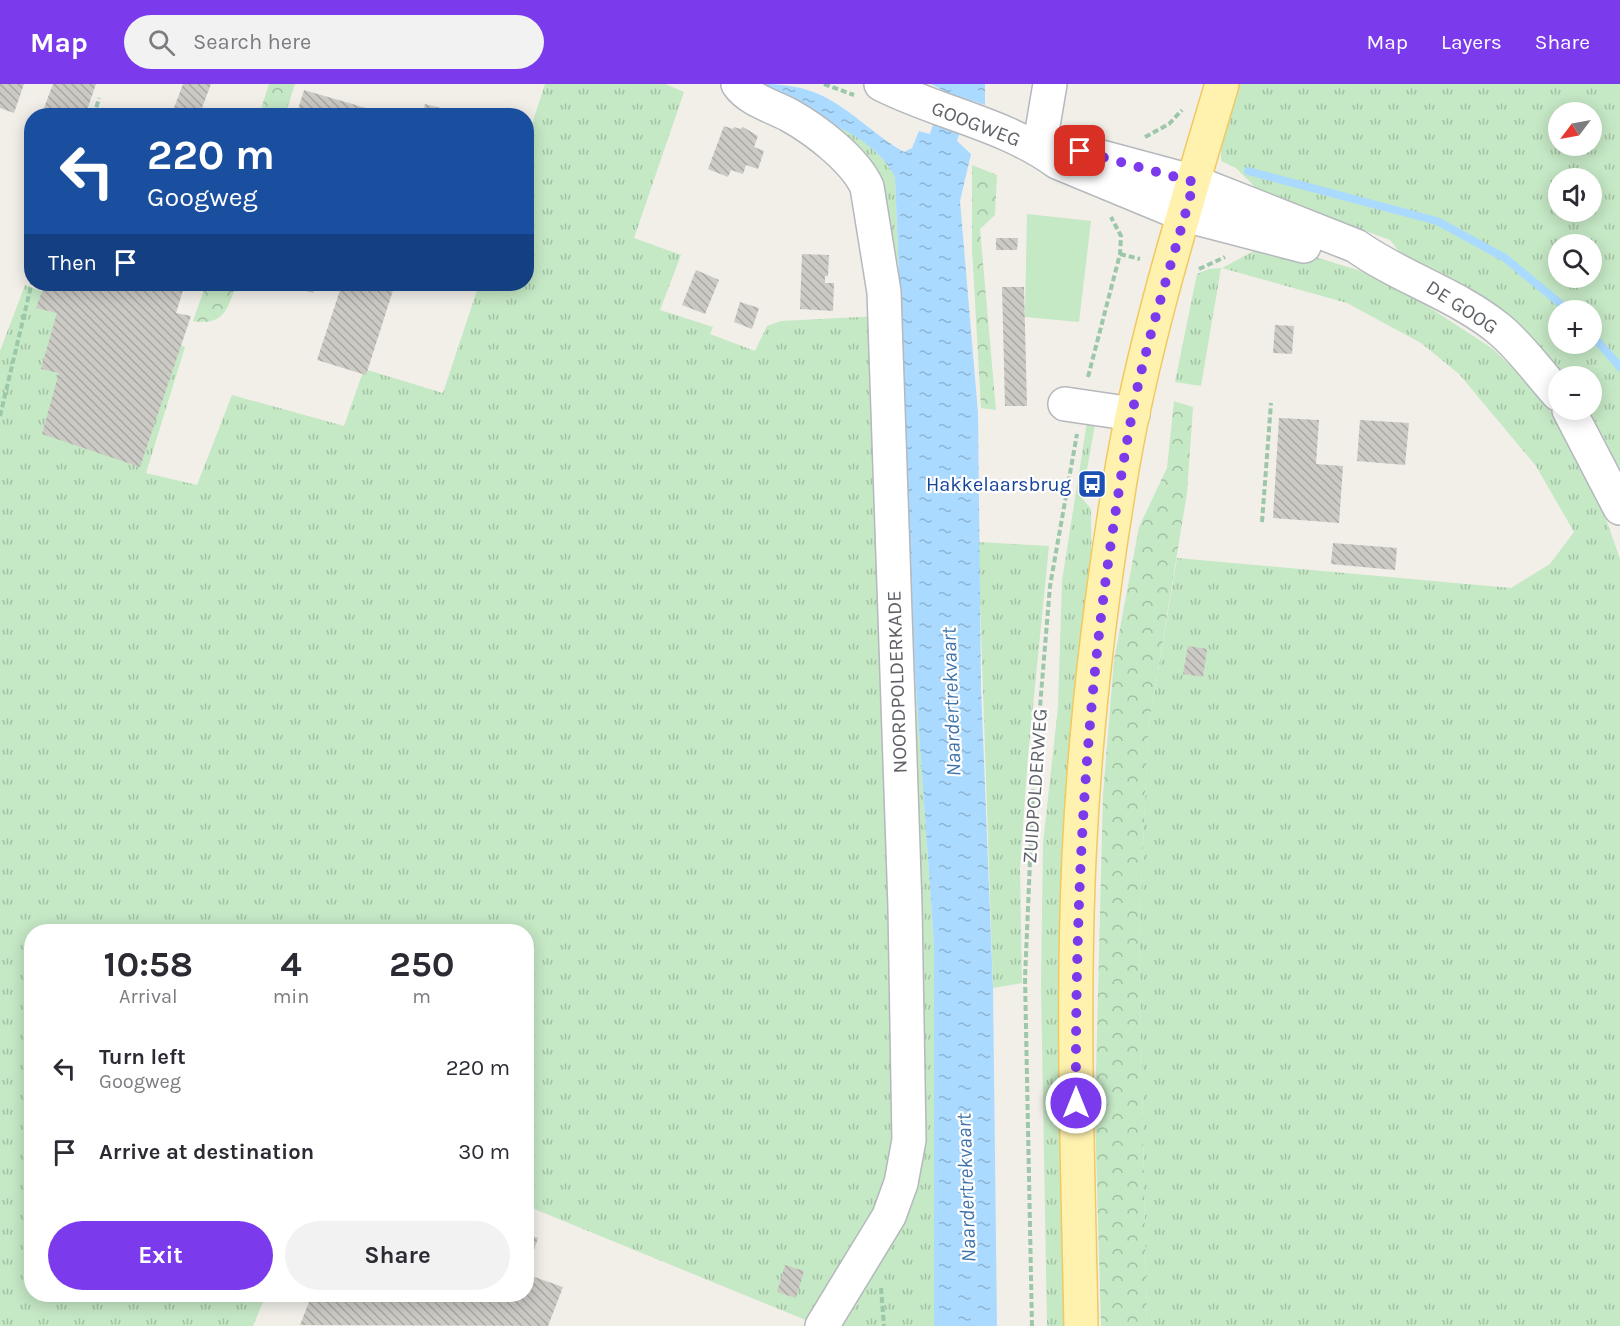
<!DOCTYPE html>
<meta charset="utf-8">
<style>
:root{--surface:#fff;--page:#f2f2f3;--text:#2b2b33;--muted:#7c7c81;--accent:#7c3aed}
body{margin:0;font-family:Karla,sans-serif;background:var(--page);color:var(--text);height:100vh;display:flex;flex-direction:column;font-size:22px;white-space:nowrap}
*{box-sizing:border-box;margin:0}
p{font-size:20px;color:var(--muted)}
.icon{flex:none;width:33px;height:33px;fill:none;stroke:currentColor;stroke-width:2;stroke-linecap:round;stroke-linejoin:round}
.map{position:relative;flex:1;overflow:hidden}
.panel{position:absolute;left:24px;top:840px;width:510px;height:378px;display:flex;flex-direction:column;background:var(--surface);border-radius:24px;box-shadow:0 3px 15px #0003}
.panel>*{flex:none}
.hud{position:absolute;left:24px;top:24px;width:510px;height:183px;border-radius:24px;box-shadow:0 3px 15px #0003;background:#1a4fa0;color:#fff;overflow:hidden}
.needle{width:39px;rotate:238deg}
.fabs{position:absolute;left:1548px;top:18px;display:grid;gap:12px}
.fabs a{display:grid;place-items:center;width:54px;height:54px;border-radius:50%;background:var(--surface);box-shadow:0 3px 15px #0003;font-size:30px}
.pin{position:absolute;display:grid;place-items:center;width:51px;height:51px;color:#fff;margin:-26px;border-radius:12px;box-shadow:0 3px 9px #0006}
.me{position:absolute;width:66px;margin:-33px;rotate:0deg;stroke-linejoin:round;filter:drop-shadow(0 0 4px #0008)}
.turn{display:flex;align-items:center;gap:21px;height:126px;padding:0 24px;font-size:27px}
.turn .icon{width:78px;height:78px;stroke-width:2.5}
.turn b{display:block;font-size:42px;line-height:51px}
.then{display:flex;align-items:center;height:57px;padding:0 24px;background:#0003;gap:12px;font-size:22px}
.eta{display:flex;justify-content:space-evenly;align-items:center;height:102px;text-align:center}
.eta b{font-size:36px;font-weight:700;line-height:42px}
.primary-button{display:flex;gap:12px;margin-top:auto;padding:12px 24px}
.primary-button a{flex:1;height:69px;border-radius:36px;background:var(--accent);color:#fff;font-size:24px;font-weight:700;line-height:69px;text-align:center}
.primary-button a+a{background:var(--page);color:var(--text)}
ul{padding:0;list-style:none}
li{display:flex;align-items:center;gap:18px;height:84px;padding:0 24px}
li div{flex:1}
li b{display:block;font-size:22px}
li em{font-style:normal}
header{display:flex;align-items:center;gap:36px;box-sizing:border-box;height:84px;padding:0 30px;background:var(--accent);color:#fff}
header strong{font-size:28px}
nav{display:flex;gap:33px;margin-inline-start:auto;font-size:21px}
.search{width:420px;height:54px;background:var(--page);display:flex;align-items:center;gap:15px;box-sizing:border-box;padding:0 21px;border-radius:33px;color:var(--muted);font-size:22px}
.map>svg:first-child{display:block}
</style>
<header>
<strong>Map</strong>
<div class="search"><svg class="icon" aria-label="search" viewBox="0 0 24 24"><circle cx="10" cy="10" r="6"/><path d="M15 15l6 6"/></svg>Search here</div>
<nav><a>Map</a><a>Layers</a><a>Share</a></nav>
</header>
<div class="map">
<svg width="1620" height="1242" viewBox="0 0 1620 1242">
<defs>
<pattern id="grass-tufts" width="24" height="20" patternUnits="userSpaceOnUse" patternTransform="scale(1.5)"><rect width="24" height="20" fill="#c5e8c5"/><path d="M3 7l-1-3M5 7V3M7 7l1-3M15 17l-1-3M17 17v-4M19 17l1-3" fill="none" stroke="#a3c0a4"/></pattern>
<pattern id="forest-crowns" width="20" height="18" patternUnits="userSpaceOnUse" patternTransform="scale(1.5)"><rect width="20" height="18" fill="#c5e8c5"/><path d="M2 6a3 3 0 1 1 6 0M12 15a3 3 0 1 1 6 0" fill="none" stroke="#a3c0a4"/></pattern>
<pattern id="water-ripples" width="26" height="14" patternUnits="userSpaceOnUse" patternTransform="scale(1.5)"><rect width="26" height="14" fill="#aadaff"/><path d="M2 4q2-2 4 0t4 0M15 11q2-2 4 0t4 0" fill="none" stroke="#8eb4d2"/></pattern>
<pattern id="building-back-hatch" width="6" height="6" patternUnits="userSpaceOnUse" patternTransform="scale(1.5)"><rect width="6" height="6" fill="#cccac5"/><path d="M-1 5l2 2M0 0l6 6M5-1l2 2" fill="none" stroke="#a9a8a4"/></pattern>
</defs>
<rect width="100%" height="100%" fill="#f1efe8"/>
<path fill="url(#grass-tufts)" fill-rule="evenodd" d="M545,0H665L684,8L634,154L681,171L660,226L713,243L710,250L755,267L767,242L781,237L880,232L884,292L893,1103L813,1239L527,1122L526,848H32V1210L266,1211L253,1242H0V267L25,201L185,263L146,389L197,401L232,311L344,342L364,285L443,309L479,200H526L527,56Z
M764,0C805,31 871,45 895,93L915,590L934,861V1242H829L908,1099L880,114L763,7Z
M1235,0H1620V386L1589,326H1592V292H1561L1406,176L1390,156L1260,108L1236,84L1221,77V62ZM1558,28H1592V62H1558ZM1558,94H1592V128H1558ZM1558,160H1592V194H1558ZM1558,226H1592V260H1558Z
M1269,159L1384,194L1493,265L1533,304L1567,350L1599,415L1620,475V1242H1147L1139,857L1148,647L1177,474L1511,504L1550,480L1574,448L1536,382L1459,290L1421,259L1347,219L1222,184Z
M1221,184L1201,302L1175,298L1197,190L1209,185Z
M1087,338L1095,340L1082,414L1091,425L1092,511L1071,1242H1047L1041,901L1043,759L1058,623L1062,497Z
M978,458L1049,462L1028,672L1020,785L1022,899L993,904Z"/>
<path fill="url(#forest-crowns)" d="M269,0H295L285,31H259Z
M972,81L997,91L995,131L980,145L996,326L981,324L972,164Z
M206,200H236C228,225 224,242 193,237Z
M1174,317L1193,323L1187,409L1148,647L1139,857L1147,1242H1101L1095,1029L1103,711L1114,576L1139,443L1167,384Z"/>
<path fill="#c5e8c5" d="M1027,130L1091,137L1079,238L1025,233Z"/>
<path fill="url(#water-ripples)" d="M764,0C834,0 852,37 904,68L912,64L919,47L930,50L944,7L931,0H985V21L970,16L957,57L971,70L960,117L978,329L981,602L993,904L997,1242H934V861L915,590L895,93C870,43 803,35 764,0Z"/>
<g fill="none" stroke-linecap="round" stroke-linejoin="round">
<path stroke="#aadaff" stroke-width="8" d="M1248,87L1437,137L1505,174L1568,226
M1592,251L1620,283"/>
</g>
<path fill="url(#building-back-hatch)" d="M0,0H24L14,29L0,24Z
M53,0H96L85,32H41Z
M183,0H211L199,32H171Z
M304,6L366,24L364,32H296Z
M425,20L468,31V32H422Z
M724,42L733,45L734,43L740,45L743,43L758,52L754,63L764,67L758,85L746,81L743,90L731,86L728,93L708,85Z
M996,154H1018L1017,166H996Z
M802,170L829,171L828,192H825V199H834L833,227L800,225Z
M696,186L719,196L705,230L682,221Z
M45,200H185L176,229L191,232L140,383L42,350L59,289L41,285L57,229L36,224Z
M282,200H316L313,209Z
M342,200H395L366,291L317,276Z
M1002,203H1024L1027,322H1005Z
M740,218L759,224L752,245L734,238Z
M1275,241L1294,242L1292,270L1273,269Z
M1279,334L1319,336L1316,380L1343,382L1339,439L1273,434Z
M1360,336L1409,339L1405,381L1357,377Z
M1333,459L1397,464L1395,486L1331,480Z
M1188,562L1207,565L1203,593L1183,590Z
M526,1150L538,1154L527,1186H526Z
M785,1181L804,1187L796,1214L777,1208Z
M526,1190L563,1203L548,1242L300,1241L312,1210H526Z"/>
<g fill="none" stroke-linecap="round" stroke-linejoin="round">
<g stroke="#b5b8bc" stroke-width="36">
<path id="minor" d="M738,0C749,16 772,22 789,31C816,46 855,76 867,103L884,208L905,823L909,1056L901,1099L889,1132L822,1242
M881,0C938,29 1005,40 1057,78L1185,131L1304,162
M1039,65L1060,62L1194,98L1356,162C1399,193 1458,211 1499,245C1521,263 1539,289 1558,310
M1039,65L1050,0
M1065,320L1133,330
M1569,326L1620,424"/>
</g>
<g stroke="#f2c960" stroke-width="36">
<path id="major" d="M1081,1242C1078,1086 1072,930 1079,774C1085,642 1101,509 1123,379C1146,250 1185,125 1222,0"/>
</g>
<path stroke="#9cc7a9" stroke-width="4" stroke-dasharray="6 3" stroke-linecap="butt" d="M824,0L854,11
M94,32L99,14
M1145,53L1169,40L1182,26
M1120,170L1140,175
M1199,185L1225,173
M1088,293L1120,170L1121,152L1111,133
M0,332L32,198
M1262,438L1271,319
M881,1204L884,1242
M1032,1242L1025,894L1033,707L1050,502L1077,350"/>
<use href="#minor" stroke="#fff" stroke-width="33"/>
<use href="#major" stroke="#fff2af" stroke-width="33"/>
</g>
<g fill="none" stroke-linecap="round" stroke-linejoin="round">
<path stroke="#7c3aed" stroke-width="10" stroke-dasharray="0 18" d="M1076,1019C1075,840 1083,663 1107,486C1116,424 1125,362 1138,301C1154,232 1176,166 1194,98L1080,67"/>
</g>
<defs>
<g id="bus-square" transform="scale(1.5)"><rect x="-9" y="-9" width="18" height="18" rx="4" fill="#1a4fb4" stroke="#fff"/><path d="M-5-6H5V4H4V6H2V4H-2V6H-4V4H-5ZM-3.5-4V0h7V-4ZM-3.5 1.2v1.5H-2V1.2ZM2 1.2v1.5H3.5V1.2Z" fill="#fff"/></g>
</defs>
<g fill-rule="evenodd">
<use href="#bus-square" x="1092" y="400"/>
</g>
<g text-anchor="middle" dominant-baseline="central" stroke-width="4.5" stroke-linejoin="round" paint-order="stroke">
<g font-size="20" fill="#5f6368" stroke="#fff">
<text transform="translate(976 40) rotate(21)">GOOGWEG</text>
<text transform="translate(1462 223) rotate(33)">DE GOOG</text>
<text transform="translate(897 598) rotate(-92)">NOORDPOLDERKADE</text>
<text transform="translate(1035 702) rotate(-86)">ZUIDPOLDERWEG</text>
</g>
<g font-size="20" fill="#164399" stroke="#fff" text-anchor="end">
<text x="1071" y="400">Hakkelaarsbrug</text>
</g>
<g font-size="21" font-style="italic" fill="#4174aa" stroke="#fff">
<text transform="translate(951 618) rotate(-92)">Naardertrekvaart</text>
<text transform="translate(966 1104) rotate(-92)">Naardertrekvaart</text>
</g>
</g>
</svg>
<div class="fabs">
<a><svg class="needle" viewBox="-14 -14 28 28"><path d="M0-13l5 13h-10z" fill="#e53935"/><path d="M0 13l5-13h-10z" fill="#7c7c81"/></svg></a>
<a><svg class="icon" aria-label="sound" viewBox="0 0 24 24"><path d="M4 9h4l5-4v14l-5-4H4zM17 9q2 3 0 6"/></svg></a>
<a><svg class="icon" aria-label="search" viewBox="0 0 24 24"><circle cx="10" cy="10" r="6"/><path d="M15 15l6 6"/></svg></a>
<a>+</a>
<a>−</a>
</div>
<div class="pin" style="left:1080px;top:67px;background:#d93025"><svg class="icon" aria-label="arrive" viewBox="0 0 24 24"><path d="M6 21V4h12l-3 4 3 4H6"/></svg></div>
<svg class="me" style="left:1076px;top:1019px" viewBox="-20 -20 40 40"><circle r="17" fill="#7c3aed" stroke="#fff" stroke-width="3"/><path d="M0-11L8 9 0 5-8 9z" fill="#fff"/></svg>
<div class="hud">
<div class="turn"><svg class="icon" aria-label="left" viewBox="0 0 24 24"><path d="M17 20v-9H6M10 6l-5 5 5 5"/></svg><div><b>220 m</b>Googweg</div></div>
<div class="then">Then<svg class="icon" aria-label="arrive" viewBox="0 0 24 24"><path d="M6 21V4h12l-3 4 3 4H6"/></svg></div>
</div>
<section class="panel">
<div class="eta">
<div><b>10:58</b><p>Arrival</p></div>
<div><b>4</b><p>min</p></div>
<div><b>250</b><p>m</p></div>
</div>
<ul>
<li><svg class="icon" aria-label="left" viewBox="0 0 24 24"><path d="M17 20v-9H6M10 6l-5 5 5 5"/></svg><div><b>Turn left</b><p>Googweg</p></div><em>220 m</em></li>
<li><svg class="icon" aria-label="arrive" viewBox="0 0 24 24"><path d="M6 21V4h12l-3 4 3 4H6"/></svg><div><b>Arrive at destination</b></div><em>30 m</em></li>
</ul>
<div class="primary-button"><a>Exit</a><a>Share</a></div>
</section>
</div>
